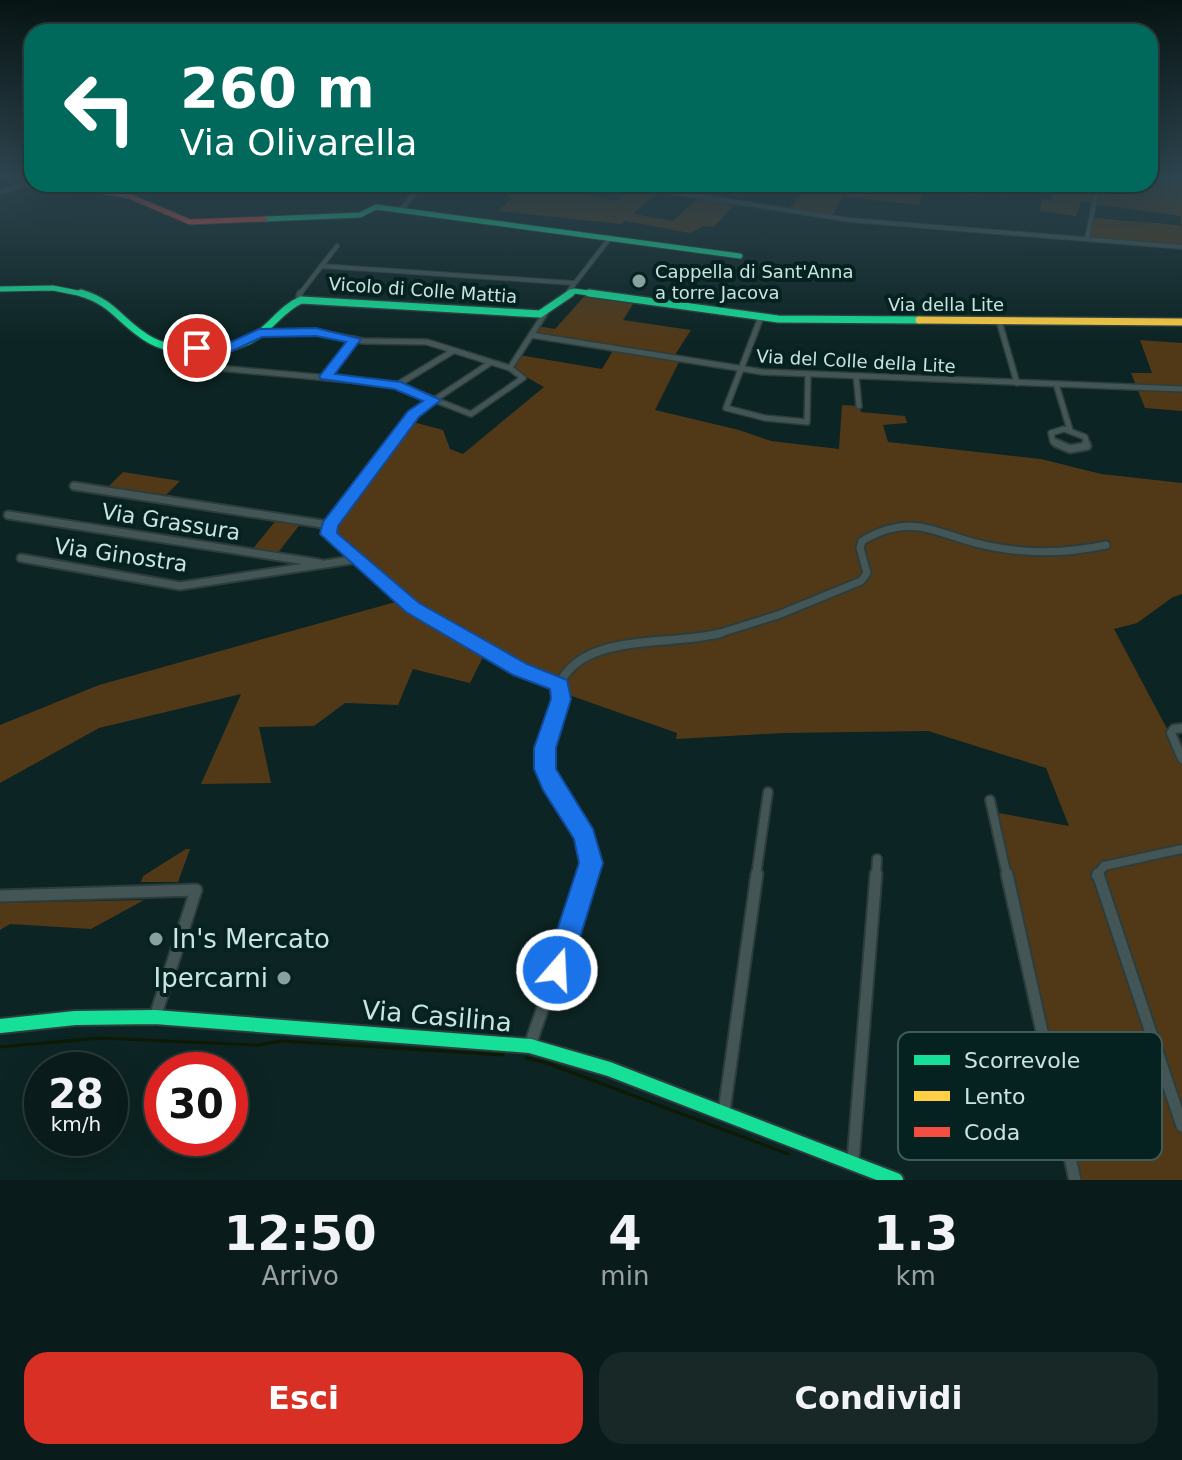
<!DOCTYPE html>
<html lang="it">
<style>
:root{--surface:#091b1a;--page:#172827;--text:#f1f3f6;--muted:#99a1a2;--line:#293939;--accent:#d93025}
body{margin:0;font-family:"DejaVu Sans",sans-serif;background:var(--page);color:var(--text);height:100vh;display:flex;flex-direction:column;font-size:30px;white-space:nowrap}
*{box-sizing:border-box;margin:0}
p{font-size:26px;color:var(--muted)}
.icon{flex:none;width:44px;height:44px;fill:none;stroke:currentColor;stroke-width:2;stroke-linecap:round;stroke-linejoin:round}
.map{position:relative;height:1180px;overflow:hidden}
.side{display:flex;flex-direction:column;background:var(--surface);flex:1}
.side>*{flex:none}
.banner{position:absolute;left:24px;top:24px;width:1134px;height:168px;border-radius:24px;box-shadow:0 8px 32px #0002,0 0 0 2px var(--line);background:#00695c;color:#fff;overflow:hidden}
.speed{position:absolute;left:24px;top:1052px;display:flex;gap:16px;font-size:40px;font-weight:700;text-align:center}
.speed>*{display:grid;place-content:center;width:104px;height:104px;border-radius:50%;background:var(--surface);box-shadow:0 8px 32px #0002,0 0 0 2px var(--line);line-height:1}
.speed small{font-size:20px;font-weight:400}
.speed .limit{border:12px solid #d22;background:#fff;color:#111}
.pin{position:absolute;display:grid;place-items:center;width:68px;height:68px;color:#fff;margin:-34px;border:4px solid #fff;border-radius:50%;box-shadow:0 2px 8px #0007}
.me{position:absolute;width:88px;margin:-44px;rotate:19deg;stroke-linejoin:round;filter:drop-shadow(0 0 6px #0008)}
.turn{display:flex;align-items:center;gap:28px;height:168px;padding:0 24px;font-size:36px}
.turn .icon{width:104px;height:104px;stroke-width:2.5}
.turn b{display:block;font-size:56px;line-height:68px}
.eta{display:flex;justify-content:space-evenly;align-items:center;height:136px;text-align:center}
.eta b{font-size:48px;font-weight:700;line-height:56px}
.primary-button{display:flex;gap:16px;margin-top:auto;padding:16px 24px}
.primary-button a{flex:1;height:92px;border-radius:24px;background:var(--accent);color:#fff;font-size:32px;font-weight:700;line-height:92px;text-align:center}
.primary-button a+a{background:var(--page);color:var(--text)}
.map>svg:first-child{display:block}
</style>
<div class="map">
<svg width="1182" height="1180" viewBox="0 0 1182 1180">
<rect width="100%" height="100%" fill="#0c2423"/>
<path fill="#513918" d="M1150,176L1182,177V247L1087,239L1091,217C1123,222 1151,221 1181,226V216L1081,202L1076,216L1040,211L1042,199L1052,200L1053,184H1150Z
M492,184H609L589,196L616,201L633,186L658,192L633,214L673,221L699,197L736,202L714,227L704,226L690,233L625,221L620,224L499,211L511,198L505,193H481Z
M811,184H1013L1008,195L979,191L977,196L924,190L919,205L843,197L831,218L787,211Z
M589,291L637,298L623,320L691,330L673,358L680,360L655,410L739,430L771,441L839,449L842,405L859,406L861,412L905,416L907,423L883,425L888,442L1041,459L1101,474L1182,483V594L1173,597L1137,623L1114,629L1182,757V1180H1077L993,812L1069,826L1046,768L928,731L783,733L676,739L677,733L549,688L483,657L470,683L413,669L398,705L345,703L314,726L259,727L271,783L201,784L241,694L99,728L0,783V725L99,685L399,601L328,534L329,525L409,421L443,430L450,449L463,454L544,387L510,368L519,355L602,369L614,349L531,335L537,326L555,329Z
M1140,340L1182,343V411L1145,408L1131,373H1152Z
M123,472L180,481L163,498L106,489Z
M277,519L301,523L277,554L252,550Z
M186,849H190L178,882H141L143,876Z
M144,900L91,929L10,924L0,930V903Z"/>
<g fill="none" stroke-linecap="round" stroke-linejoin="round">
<path stroke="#0e1a03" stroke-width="3" d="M0,1047L100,1038L258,1045L282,1041L503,1055
M526,1058L547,1063L788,1154"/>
<g stroke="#2c3d3b" stroke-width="6">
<path id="street-far4" d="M621,184L850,220L1182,247
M0,192L32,183
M401,210L422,184
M1087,239L1098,184
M321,266L573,283
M568,292L610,238
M299,295L337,246"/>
</g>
<g stroke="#2c3d3b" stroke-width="8">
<path id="street-far3" d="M298,300L300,293
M761,317L726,408L765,418L807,422L808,374
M999,321L1017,383
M531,335L763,372L1182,389
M206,367L394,384L471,414L523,378L510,368L427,342L363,341L316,332L259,333
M510,368L546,312
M856,376L859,406
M325,377L354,339
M1056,384L1070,430
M397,385L453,351
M390,445L413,414L490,363
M1060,445L1053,442L1051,433L1064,429L1085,437L1087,445"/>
</g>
<g stroke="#2c3d3b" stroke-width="11">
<path id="street-far2" d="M391,443L329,525L328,534L412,608L457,635
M1056,443L1070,449L1087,446L1086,443
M74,486L329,525
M8,515L319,563
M21,558L180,586L358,559
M714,635L778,615L861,581L867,573L860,548L862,541C917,509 939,538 994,547C1031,554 1069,553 1106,545"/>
</g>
<g stroke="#2c3d3b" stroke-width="12">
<path id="street-far1" d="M453,633L520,670L559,685
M559,685C583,631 670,647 721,633
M559,685C561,714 538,741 545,770C554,810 595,830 589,876
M1182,728L1174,729L1171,733L1182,759
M990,800L1007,876
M756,876L768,792
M876,876L877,859
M1096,876L1104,866L1182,849"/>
</g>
<g stroke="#2c3d3b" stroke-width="15">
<path id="street" d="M1007,874L1075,1180
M1098,874L1182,1126
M0,896L196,890L155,1017
M530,1045L589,874
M724,1112L757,874
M853,1161L876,874"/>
</g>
<g stroke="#2c3d3b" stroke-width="7">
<path id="fast-far2" d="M265,219L360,215L376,207L740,256
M0,289L53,288L88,295
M568,295L574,291L604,295"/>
</g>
<g stroke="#2c3d3b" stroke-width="10">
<path id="fast-far1" d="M81,293C111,302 117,317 141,334C168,355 217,355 248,341C269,331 280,309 301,300L540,314L571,293
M589,293L778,319L919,320"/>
</g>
<g stroke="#2c3d3b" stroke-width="18">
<path id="fast" d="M0,1026L75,1018L155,1017L530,1046L609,1069L896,1180"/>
</g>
<g stroke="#2c3d3b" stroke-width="10">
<path id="slow" d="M919,320L1182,322"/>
</g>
<g stroke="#2c3d3b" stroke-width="7">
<path id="jam" d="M62,184L129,196L190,222L265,219"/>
</g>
<use href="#street-far4" stroke="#435655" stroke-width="4"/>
<use href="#street-far3" stroke="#435655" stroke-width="5"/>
<use href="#street-far2" stroke="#435655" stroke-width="7"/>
<use href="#street-far1" stroke="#435655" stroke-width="8"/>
<use href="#street" stroke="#435655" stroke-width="11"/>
<use href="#fast-far2" stroke="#16e098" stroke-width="5"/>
<use href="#fast-far1" stroke="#16e098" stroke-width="7"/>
<use href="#fast" stroke="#16e098" stroke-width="14"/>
<use href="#slow" stroke="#ffcf43" stroke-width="7"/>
<use href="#jam" stroke="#f24e42" stroke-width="5"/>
</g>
<linearGradient id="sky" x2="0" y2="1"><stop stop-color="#071413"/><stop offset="0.52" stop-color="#2e4550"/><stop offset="1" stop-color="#2e4550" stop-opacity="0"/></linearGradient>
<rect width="1182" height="341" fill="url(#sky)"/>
<path fill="#1a73e8" stroke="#114b97" stroke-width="2" d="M316,328L361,339L335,374L401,382L441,400L419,417L338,526L337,533L419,603L527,664L567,680L571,699L556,748V769L593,829L603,863L570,970L566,979L557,982L548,979L544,970L579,863L574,839L543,790L534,769V748L551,699L550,689L513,675L406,612L320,534L323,522L408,411L423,401L394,389L321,379L319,377L346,342L316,336L262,337L232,351L197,352L190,348L197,344L229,343L259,329Z"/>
<g fill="#87a19e" stroke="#062220" stroke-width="3">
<circle cx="639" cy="281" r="8"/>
<circle cx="156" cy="939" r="8"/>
<circle cx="284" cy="978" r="8"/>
</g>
<g text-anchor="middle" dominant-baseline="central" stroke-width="8" stroke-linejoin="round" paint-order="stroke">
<g font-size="18" fill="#c9e4e1" stroke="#062220" text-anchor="start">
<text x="655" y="271">Cappella di Sant'Anna<tspan x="655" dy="21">a torre Jacova</tspan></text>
</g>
<g font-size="18" fill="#c9e4e1" stroke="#062220">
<text transform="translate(423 290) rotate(4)">Vicolo di Colle Mattia</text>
<text x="946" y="304">Via della Lite</text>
<text transform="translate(856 361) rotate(3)">Via del Colle della Lite</text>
</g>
<g font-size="22" fill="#c9e4e1" stroke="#062220">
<text transform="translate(171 522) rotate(9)">Via Grassura</text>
<text transform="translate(121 555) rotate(8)">Via Ginostra</text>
</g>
<g font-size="26" fill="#c9e4e1" stroke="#062220" text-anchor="start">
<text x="172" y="939">In's Mercato</text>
<text x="268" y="978" text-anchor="end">Ipercarni</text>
</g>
<g font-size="26" fill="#c9e4e1" stroke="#062220">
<text transform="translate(437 1016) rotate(5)">Via Casilina</text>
</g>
</g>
<rect x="898" y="1032" width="264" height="128" rx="12" fill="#062220" stroke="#405c5a" stroke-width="2"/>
<rect x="914" y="1055" width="36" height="10" fill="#16e098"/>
<rect x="914" y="1091" width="36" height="10" fill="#ffcf43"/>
<rect x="914" y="1127" width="36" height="10" fill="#f24e42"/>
<g font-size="22" fill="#c9e4e1">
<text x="964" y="1068">Scorrevole</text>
<text x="964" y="1104">Lento</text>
<text x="964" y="1140">Coda</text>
</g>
</svg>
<div class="speed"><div>28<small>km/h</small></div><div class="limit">30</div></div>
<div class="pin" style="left:197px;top:348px;background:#d93025"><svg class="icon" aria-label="arrive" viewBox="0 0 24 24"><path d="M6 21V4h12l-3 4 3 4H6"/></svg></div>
<svg class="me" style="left:557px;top:970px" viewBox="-20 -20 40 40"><circle r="17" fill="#1a73e8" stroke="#fff" stroke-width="3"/><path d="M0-11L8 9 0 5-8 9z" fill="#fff"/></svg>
<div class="banner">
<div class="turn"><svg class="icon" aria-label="left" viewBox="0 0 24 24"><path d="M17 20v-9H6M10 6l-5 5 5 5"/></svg><div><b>260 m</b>Via Olivarella</div></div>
</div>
</div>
<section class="side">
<div class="eta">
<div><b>12:50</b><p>Arrivo</p></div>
<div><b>4</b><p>min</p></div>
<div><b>1.3</b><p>km</p></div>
</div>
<div class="primary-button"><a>Esci</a><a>Condividi</a></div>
</section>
